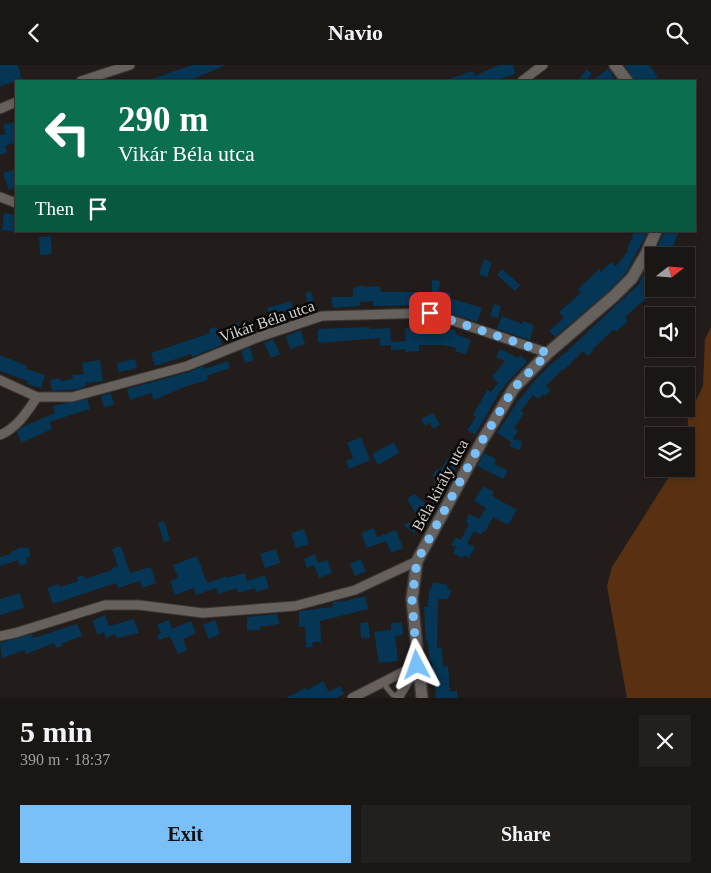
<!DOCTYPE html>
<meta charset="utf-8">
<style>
:root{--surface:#1a1614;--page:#231f1d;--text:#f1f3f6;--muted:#9f9fa0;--line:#383534;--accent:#79bff8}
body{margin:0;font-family:"Times New Roman",serif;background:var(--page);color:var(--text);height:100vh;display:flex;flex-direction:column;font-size:19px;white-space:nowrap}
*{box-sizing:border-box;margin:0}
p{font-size:16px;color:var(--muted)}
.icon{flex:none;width:28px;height:28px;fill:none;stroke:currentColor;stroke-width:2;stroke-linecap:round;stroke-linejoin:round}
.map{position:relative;height:633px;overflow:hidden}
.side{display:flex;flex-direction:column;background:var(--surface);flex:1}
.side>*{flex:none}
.top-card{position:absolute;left:15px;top:15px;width:681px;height:152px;border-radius:0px;box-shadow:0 2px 8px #0003,0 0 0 1px var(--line);background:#0b6e4f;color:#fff;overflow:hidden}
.needle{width:32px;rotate:73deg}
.buttons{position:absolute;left:645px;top:182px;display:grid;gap:10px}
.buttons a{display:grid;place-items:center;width:50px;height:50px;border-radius:0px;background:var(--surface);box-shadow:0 2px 8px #0003,0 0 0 1px var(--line);font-size:25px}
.pin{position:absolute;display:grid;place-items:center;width:42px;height:42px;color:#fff;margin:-21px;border-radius:10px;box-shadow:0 2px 8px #0006}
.me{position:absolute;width:55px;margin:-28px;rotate:356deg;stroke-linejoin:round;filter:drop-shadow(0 0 4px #0008)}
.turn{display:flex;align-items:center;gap:18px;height:105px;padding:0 20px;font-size:22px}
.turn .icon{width:65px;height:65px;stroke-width:2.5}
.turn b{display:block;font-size:35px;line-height:42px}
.then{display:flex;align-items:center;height:48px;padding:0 20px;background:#0003;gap:10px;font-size:19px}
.round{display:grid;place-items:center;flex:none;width:52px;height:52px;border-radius:0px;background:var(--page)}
.head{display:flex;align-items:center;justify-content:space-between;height:85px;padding:0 20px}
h1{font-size:30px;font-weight:800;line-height:38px}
.button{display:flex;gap:10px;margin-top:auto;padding:10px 20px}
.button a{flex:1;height:58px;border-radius:0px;background:var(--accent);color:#111;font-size:20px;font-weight:800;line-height:58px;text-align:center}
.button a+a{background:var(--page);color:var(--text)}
header{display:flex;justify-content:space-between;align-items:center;height:65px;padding:0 20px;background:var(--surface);font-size:22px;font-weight:800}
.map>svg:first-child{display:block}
</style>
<header><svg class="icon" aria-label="back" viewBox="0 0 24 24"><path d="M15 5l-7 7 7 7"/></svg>Navio<svg class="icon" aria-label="search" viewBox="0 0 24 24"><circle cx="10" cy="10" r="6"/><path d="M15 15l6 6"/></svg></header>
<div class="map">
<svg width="711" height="633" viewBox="0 0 711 633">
<rect width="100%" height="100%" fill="#221d1a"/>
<path fill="#593112" d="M711,262V633H627L607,521L612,502L674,404H686L688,352L703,321L705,274Z"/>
<path fill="#053656" d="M0,0H18L22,15L0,21Z
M193,0H226L193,14L194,16H148V15Z
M499,0H513L515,9L495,16H449V14L473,6L475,11Z
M625,0H649L658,12L652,16H635Z
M587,4L592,9L586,16H577Z
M608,4L616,16H591Z
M14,57L16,63V77L5,81L7,88L0,90V70L6,69L3,60Z
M16,104V122L9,125L3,108Z
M4,148L16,150L15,167L2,165Z
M639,166H648L626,208L609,226L555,272L549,266L564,253L559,247L581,228L578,224L599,204L601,207L611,197L616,201L628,186L627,185L634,167L638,169Z
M665,166H679L672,184L665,185L662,191H654V223L651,229L625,252L628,256L616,267L614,264L592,285L593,286L588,291L583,286L564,305L563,304L546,321L551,325L545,331L543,329L538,334L533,330L521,346L524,348L514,363L518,366L513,374L522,376L520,385L510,382L511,377L497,368L518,336L537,313L551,299L565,288L639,219Z
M51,171L52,189L40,190L39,172Z
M484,194L492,197L487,212L479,210Z
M502,204L520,220L515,226L497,210Z
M432,215L440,216L439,226L451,228L450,233L482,243L477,257L437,244L438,240L374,241V236L360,237V241L333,243L331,232H353V223L364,220V222L380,221L381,227H432Z
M311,226L316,245L288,253L287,249L282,251L281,246L270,250L267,243L291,236L293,243L308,239L305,228Z
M494,239L501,241L498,253L490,251Z
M268,251L271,260L260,264L257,255Z
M502,251L522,259L523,256L534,260L530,275L497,264Z
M238,257L242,270L235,272L230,260Z
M216,262L222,280L192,292L191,289L155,301L151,288L210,268L209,264Z
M370,262V264L390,263L391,277L406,276L405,263L420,262L446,263L456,265L455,269L471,275L466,289L455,286L456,283L444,280H419V286L406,287V284L391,285V280L380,281V273L318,278V264Z
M301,265L305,279L290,284L286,271Z
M273,274L280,289L271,293L264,278Z
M250,282L254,295L245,298L241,286Z
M500,284L518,293L521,290L527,297L513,311L499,328L475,370L467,365L476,352L473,350L487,325L491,327L498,318L492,312L505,296L496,292Z
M0,290L27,301L26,304L45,310L41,323L27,319L28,316L0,306Z
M135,294L137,303L119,307L117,298Z
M100,295L103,316L86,318V321L79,324L52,326L50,315L60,313L61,316L73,314L72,310L84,309L82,298Z
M228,296L230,303L207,311L208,315L184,322L154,335L151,328L130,335L127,324L189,307L203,301L204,304Z
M111,328L114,340L104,342L101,331Z
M87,334L90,344L49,357L52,364L21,378L17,367L22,362L55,348L53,341Z
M433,348L440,360L433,364L430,358L425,361L421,354Z
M361,372L370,395L349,404L346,396L353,393L347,378Z
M394,377L399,388L378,400L372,389Z
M484,388L496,394L494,399L508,406L503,414L477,401Z
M448,393L458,400L443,424L434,418L437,413L432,411L437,404L440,406Z
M483,421L494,427L492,431L517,445L508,460L493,452L485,467L483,466L481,470L474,466L467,478L475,482L469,493L464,490L462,493L453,488L456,482L451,480L456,472L461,475L469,459L466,457L469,449L479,454L486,443L474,436Z
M414,429L431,443L421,457L407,434Z
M164,456L170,475L164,477L158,458Z
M414,456L420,460L414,468L403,460Z
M374,463L377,472L396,465L403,483L391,488L386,476L367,483L361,468Z
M304,464L309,479L296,483L291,468Z
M121,481L130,508L151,502L156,518L142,523L140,516L118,523L116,518L53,539L47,523L59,519L60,522L78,516L77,512L84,510L85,514L112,505V503L118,501L112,484Z
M22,482L23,483L28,482L31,491L26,493L28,498L20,501L18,495L0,501V492L11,489V487Z
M276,484L280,498L265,503L260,489Z
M315,489L318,498L327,495L332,508L319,513L314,500L307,503L304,494Z
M197,491L207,518L227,511V513L245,508L247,516L265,510L269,523L256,527L255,523L238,528L237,523L218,529L216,523L196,530L194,523L175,530L170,516L178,513L173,500Z
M361,494L366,506L355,511L350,499Z
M433,517L447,520V524L452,525L448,534H438L437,583H442L443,602L448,601L450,626H457V633H436L432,596H429L428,576H426L424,542H428L429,524H431Z
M20,528L24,543L0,550V534Z
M365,531L368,544L320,556L321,577H312L313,582H306L305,562H299V546L333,542V537L348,536V535Z
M277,549L279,559L260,562V565H247V552Z
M105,550L109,561L134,554L139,568L117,573L115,569L106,573L104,567L98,570L92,556Z
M169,555L172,564L191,556L196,568L183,574L187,585L178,589L170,571L159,575L157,570L161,568L157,560Z
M215,555L220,569L209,574L203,560Z
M368,557L370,573H361L360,558Z
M402,557L403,570L395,571L398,596L379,598L374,567L391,565V558Z
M77,559L82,571L61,579L62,581L56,583L54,578L26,589L25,585L2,593L0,578L32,569L33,573Z
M323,616L329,627L340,621L344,629L336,633H286L305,623L307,625Z"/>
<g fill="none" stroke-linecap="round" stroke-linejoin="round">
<g stroke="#3c3836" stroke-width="7">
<path id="service" d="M387,617L386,622L393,630H399"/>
</g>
<g stroke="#3c3836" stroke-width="11">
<path id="minor" d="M81,16L130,0
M522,16L543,0
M0,44L16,37
M0,132L16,138
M0,315L37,332H72L187,301L259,272L322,251L430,248L548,288
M0,370C17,363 27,347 37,332
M0,571L15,568L105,540H139L203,548L295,541L355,525L417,496
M352,633L417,600
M398,633L417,601"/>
</g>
<g stroke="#3c3836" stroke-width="14">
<path id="tertiary" d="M615,0L627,16
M422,633L412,534L417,496L482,376L514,323L548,288L614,231L632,213L646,189L656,166"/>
</g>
<use href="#service" stroke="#67615d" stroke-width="4.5"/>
<use href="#minor" stroke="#67615d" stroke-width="9"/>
<use href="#tertiary" stroke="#67615d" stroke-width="11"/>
</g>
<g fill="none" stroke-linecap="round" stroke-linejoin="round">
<path stroke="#79bff8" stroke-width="9" stroke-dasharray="0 16.2" d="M417,600L412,534L417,496L482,376L514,323L548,288L430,248"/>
</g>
<g text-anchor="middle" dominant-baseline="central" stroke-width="5" stroke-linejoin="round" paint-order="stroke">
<g font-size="16" fill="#d6d2d0" stroke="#0a0807">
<text transform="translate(267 256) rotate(-19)">Vikár Béla utca</text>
<text transform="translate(440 420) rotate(-62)">Béla király utca</text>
</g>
</g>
</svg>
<div class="buttons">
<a><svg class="needle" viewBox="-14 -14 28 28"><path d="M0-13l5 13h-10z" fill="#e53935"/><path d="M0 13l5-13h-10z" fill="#9f9fa0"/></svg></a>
<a><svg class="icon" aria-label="sound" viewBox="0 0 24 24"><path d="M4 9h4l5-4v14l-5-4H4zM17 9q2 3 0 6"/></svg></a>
<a><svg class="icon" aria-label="search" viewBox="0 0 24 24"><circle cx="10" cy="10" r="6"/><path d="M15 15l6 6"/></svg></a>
<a><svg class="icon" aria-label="layers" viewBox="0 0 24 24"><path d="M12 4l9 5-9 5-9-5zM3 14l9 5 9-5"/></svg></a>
</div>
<div class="pin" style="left:430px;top:248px;background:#d93025"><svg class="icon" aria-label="arrive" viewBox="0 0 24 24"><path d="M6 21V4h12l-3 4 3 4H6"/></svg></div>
<svg class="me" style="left:417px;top:600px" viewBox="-20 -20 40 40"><path d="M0-17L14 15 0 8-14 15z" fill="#79bff8" stroke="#fff" stroke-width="4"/></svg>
<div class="top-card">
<div class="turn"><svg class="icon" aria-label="left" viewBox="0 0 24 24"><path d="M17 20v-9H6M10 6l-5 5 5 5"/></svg><div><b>290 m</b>Vikár Béla utca</div></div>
<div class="then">Then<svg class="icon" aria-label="arrive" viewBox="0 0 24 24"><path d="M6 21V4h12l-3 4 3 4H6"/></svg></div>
</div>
</div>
<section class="side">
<div class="head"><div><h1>5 min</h1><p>390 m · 18:37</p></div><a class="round"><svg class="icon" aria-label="close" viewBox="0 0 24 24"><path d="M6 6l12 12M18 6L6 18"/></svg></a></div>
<div class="button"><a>Exit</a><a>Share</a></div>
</section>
